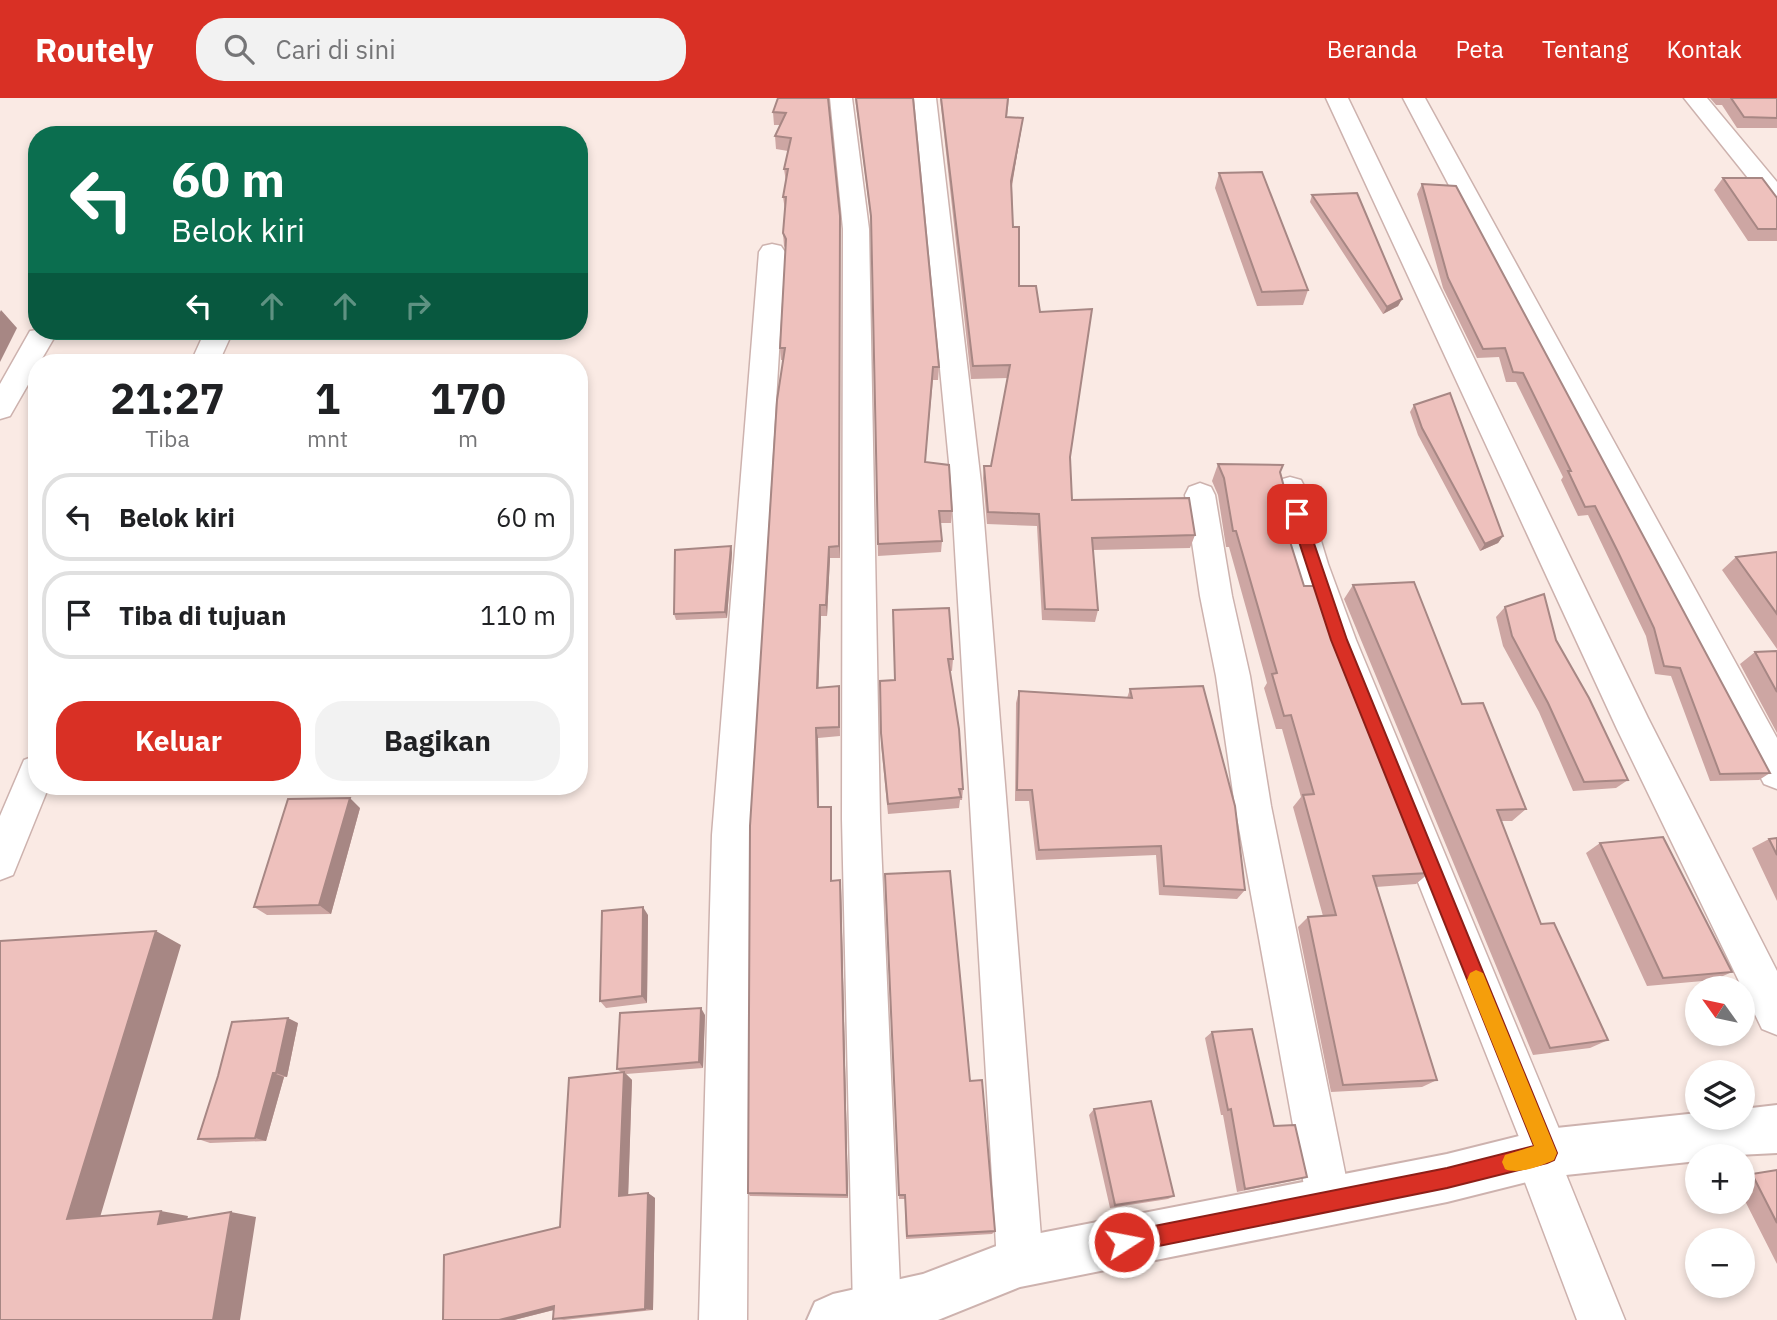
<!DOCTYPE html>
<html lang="id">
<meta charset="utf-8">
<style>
:root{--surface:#fff;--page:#f2f2f2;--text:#202124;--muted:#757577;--line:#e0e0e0;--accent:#d93025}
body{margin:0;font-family:"IBM Plex Sans",sans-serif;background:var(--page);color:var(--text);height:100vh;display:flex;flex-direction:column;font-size:26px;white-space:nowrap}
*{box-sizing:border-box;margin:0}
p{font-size:23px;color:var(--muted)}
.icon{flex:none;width:38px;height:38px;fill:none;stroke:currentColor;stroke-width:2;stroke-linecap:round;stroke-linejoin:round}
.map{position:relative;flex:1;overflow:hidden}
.sheet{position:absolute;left:28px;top:256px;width:560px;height:441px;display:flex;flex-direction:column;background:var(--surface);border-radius:28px;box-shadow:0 4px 10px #0003}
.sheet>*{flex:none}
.top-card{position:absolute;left:28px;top:28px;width:560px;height:214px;border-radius:28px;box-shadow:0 4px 10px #0003;background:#0b6e4f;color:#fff;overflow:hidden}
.needle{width:46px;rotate:303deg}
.fabs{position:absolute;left:1685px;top:878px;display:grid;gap:14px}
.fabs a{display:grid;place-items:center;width:70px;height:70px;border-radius:50%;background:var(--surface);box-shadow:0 4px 10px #0003;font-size:35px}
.pin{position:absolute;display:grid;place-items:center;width:60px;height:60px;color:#fff;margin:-30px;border-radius:14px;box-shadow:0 4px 10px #0006}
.me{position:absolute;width:77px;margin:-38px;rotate:79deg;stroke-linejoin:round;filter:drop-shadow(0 0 5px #0008)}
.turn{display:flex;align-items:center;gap:24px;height:147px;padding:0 28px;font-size:32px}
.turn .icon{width:91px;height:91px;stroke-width:2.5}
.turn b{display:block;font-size:49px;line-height:60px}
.lanes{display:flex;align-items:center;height:66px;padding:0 28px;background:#0003;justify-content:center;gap:35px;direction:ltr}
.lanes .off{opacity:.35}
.eta{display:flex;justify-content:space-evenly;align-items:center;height:119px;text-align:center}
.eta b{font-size:42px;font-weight:800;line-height:49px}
.cta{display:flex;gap:14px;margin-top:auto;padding:14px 28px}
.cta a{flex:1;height:80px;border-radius:28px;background:var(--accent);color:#fff;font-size:28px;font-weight:800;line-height:80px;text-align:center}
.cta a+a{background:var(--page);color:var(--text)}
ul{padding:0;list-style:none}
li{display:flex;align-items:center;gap:21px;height:88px;margin:0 14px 10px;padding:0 14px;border:4px solid var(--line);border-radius:28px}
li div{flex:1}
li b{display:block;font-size:26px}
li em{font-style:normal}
header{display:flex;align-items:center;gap:42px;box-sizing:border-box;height:98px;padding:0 35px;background:var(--accent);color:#fff}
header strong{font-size:33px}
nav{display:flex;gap:38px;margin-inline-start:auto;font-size:24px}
.search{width:490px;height:63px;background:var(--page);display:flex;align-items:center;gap:18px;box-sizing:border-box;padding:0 24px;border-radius:28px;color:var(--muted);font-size:26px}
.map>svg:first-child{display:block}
</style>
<header>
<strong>Routely</strong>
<div class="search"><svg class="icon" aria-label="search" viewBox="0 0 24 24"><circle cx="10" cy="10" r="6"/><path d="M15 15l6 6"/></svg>Cari di sini</div>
<nav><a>Beranda</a><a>Peta</a><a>Tentang</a><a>Kontak</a></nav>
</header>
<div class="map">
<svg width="1777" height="1222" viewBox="0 0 1777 1222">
<rect width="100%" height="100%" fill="#faeae4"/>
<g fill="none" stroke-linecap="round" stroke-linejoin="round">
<g stroke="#cdb2ae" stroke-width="3">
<path id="minor" d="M830,0H852L869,131L880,721L901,1212L896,1222H858L853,1212L842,721L843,131Z
M914,0H936L981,385L1043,1164L1036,1180L1020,1187L1004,1180L997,1164L951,385Z
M1326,0H1348L1648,620L1777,873V937L1762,931L1617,631Z
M1403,0H1425L1777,640V691L1764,686Z
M1684,0H1707L1777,84V108L1768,105Z
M772,146L781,148L785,154L750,737L747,1222H699L712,737L759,154L763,148Z
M37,232L50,233L54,240L40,264H37V271L10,318L0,321V286L30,233Z
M205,233H233L219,264H191Z
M1290,379L1301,382L1305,390L1328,466L1356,542L1569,1055L1563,1069L1625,1222H1577L1515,1058L1521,1044L1322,542L1296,466L1275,390L1279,382Z
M1200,385L1211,389L1215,397L1232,498L1250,578L1271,708L1351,1104L1345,1120L1329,1126L1313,1120L1307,1104L1235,708L1216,578L1200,498L1185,397L1189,389Z
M37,657V688H49L13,777L0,782V718L24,662Z"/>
</g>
<g stroke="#cdb2ae" stroke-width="4">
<path id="tertiary" d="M1777,1007V1055L1698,1059V1063L1547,1079L1447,1104L1020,1189L938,1222H807L815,1204L833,1196L923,1176L1020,1139L1447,1056L1547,1031L1698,1015V1020H1743V1011Z"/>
</g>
<use href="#minor" fill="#fff" fill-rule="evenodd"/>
<use href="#tertiary" fill="#fff" fill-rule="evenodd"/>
</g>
<path fill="#cda6a3" d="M775,0H828L840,131V460H830L827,518H821L818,590L839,588L840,638L818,640L819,709L832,718V783L841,790L848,1100L750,1098L748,1095L783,262H781L780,250L786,151L784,148L783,135L785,112L783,99L786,84L784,71L788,53L776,51L775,38L780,27H774L773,14L778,0Z
M855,0H913L939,269L938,282H933L925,364L952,413L951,425H940L942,443L941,454L878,458L872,131Z
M940,0H1009L1007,19L1023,20L1012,88L1013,129L1019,188L1040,214L1070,359L1072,402L1195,437L1190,450L1093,452L1098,512L1095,524L1042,522L1037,428L987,426L983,380L984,368H991L1008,280L971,281Z
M1710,0H1777V30H1737L1722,7H1716Z
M1219,75L1308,192L1303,207L1257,208L1215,90Z
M1723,80L1777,100V143H1748L1714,92Z
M1422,86L1770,675L1759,682L1710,683L1671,578L1655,576L1646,538L1610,463L1588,417L1578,418L1561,382L1563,379L1516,284H1506L1499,259L1477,260L1443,190L1417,96Z
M1312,97L1402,201L1398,208L1383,216L1310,104Z
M1414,307L1503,438L1498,445L1480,453L1418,337L1410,314Z
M1218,366L1280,374L1292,419L1286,431L1304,488L1429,775L1416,786L1376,789L1437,982L1422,989L1331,994L1298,829L1308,819L1323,818L1293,709L1301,699L1282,631H1276L1264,590L1267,585L1229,449H1226L1218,397L1212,383Z
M731,448L732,455L727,520L676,522L674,516Z
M1777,454V551L1722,472L1736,459Z
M1353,487L1462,606L1526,711L1512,723H1501L1541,826L1608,942L1590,950L1533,957L1344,501Z
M1505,509L1556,542L1628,682L1616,690L1573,693L1539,614L1503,548L1496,519Z
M893,524L953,561L952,573H950L963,691L962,702H960L959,710L888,716L881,647L880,583L895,582Z
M1777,553V635L1740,566L1755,554Z
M1130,591L1245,792L1237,801L1159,797L1156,757L1036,762L1029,703H1015L1016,605L1019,593L1127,600Z
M360,710L331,816L267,817L254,809Z
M1777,740V803L1752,750L1769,741Z
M1600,745L1732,874L1714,882L1647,888L1586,755Z
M885,788L970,983L995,1133L992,1136L906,1141L905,1101H899Z
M648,817L647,905L606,910L600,903Z
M705,917L703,970L626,976L632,982L628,1097L648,1095L655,1100L653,1212L564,1222L553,1221L554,1212L514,1222H443L560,1129L621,974L617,971Z
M298,925L287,979H284L266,1043L210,1045L198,1041L218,978Z
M1212,934L1274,1028L1307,1079L1297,1082L1237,1094L1223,1017H1221L1205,940Z
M1094,1011L1174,1098L1168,1101L1110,1110L1089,1017Z
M1777,1072V1166L1743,1099V1078Z"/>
<path fill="#a78784" d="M1023,20L1021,34L1010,97L1011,83Z
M840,118V460L839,448Z
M1402,201L1398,208L1383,216L1387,209Z
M1,212L17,230L0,264V214Z
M1503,438L1498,445L1480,453L1485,446Z
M731,448L732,455L727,520L725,514Z
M829,449L830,460L827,518L826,507Z
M820,507L821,518L818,600L817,590Z
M816,630L818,640L819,718L818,709Z
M350,700L360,710L331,816L319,807Z
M831,709L832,718V791L831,783Z
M840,782L841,790L848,1100L847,1097Z
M643,809L648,817L647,905L642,898Z
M156,833L181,847L98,1126L67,1121Z
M701,910L705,917L703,970L699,964Z
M288,920L298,925L287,979L276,975Z
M624,974L632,982L628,1102L619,1098Z
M273,975L284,979L266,1043L255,1040Z
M648,1095L655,1100L653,1212L645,1211Z
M161,1113L188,1118L185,1131L158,1126Z
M231,1114L256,1119L240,1222H213Z
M554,1208L565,1209L514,1222H499Z"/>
<path fill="#eec1bd" stroke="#a78784" stroke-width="2" d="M778,0H828L840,118L839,448L829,449L826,507H820L817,590L839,588V629L816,630L818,709H831V783L840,782L847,1097L748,1095L750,728L777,302L785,250H780L786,141L783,135L786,99H783L788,71H784L791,40L775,38L786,15L773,14Z
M856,0H913L939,269H933L925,364L949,367L952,413H939L942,443L878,446L871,118Z
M941,0H1008L1006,19L1023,20L1011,83L1013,129H1019V188H1036L1040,214L1092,211L1070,359L1072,402L1189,400L1195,437L1092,440L1098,512L1045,511L1039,416L988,414L984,368H991L1010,267L973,268Z
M1731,0H1777V20L1744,19Z
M1262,74L1308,192L1262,194L1219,75Z
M1723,80H1762L1777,100V131H1758Z
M1422,86L1456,88L1770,675L1720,676L1680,570L1664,568L1654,530L1618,454L1595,408L1585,409L1568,373H1571L1523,275L1513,274L1505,250L1483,251L1448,180Z
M1357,95L1402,201L1387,209L1312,97Z
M1450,295L1503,438L1485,446L1422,330L1414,307Z
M1218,366L1283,367L1280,374L1292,419L1282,418L1304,488H1315L1429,775L1373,778L1437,982L1343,987L1308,819L1336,817L1303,697L1314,696L1291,617L1284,618L1272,576L1277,575L1236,433H1233L1224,380Z
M731,448L725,514L674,516L675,452Z
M1777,454V516L1736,459Z
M1414,484L1462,606L1483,605L1526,711L1497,712L1541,826L1554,825L1608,942L1550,950L1353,487Z
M1544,496L1556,542L1589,600L1628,682L1584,684L1548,605L1512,538L1505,509Z
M949,510L953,561H948L959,631L963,691H959L961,699L888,706L881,635L880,583L895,582L893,512Z
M1777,553V594L1755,554Z
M1203,588L1235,708L1245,792L1164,788L1161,748L1039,752L1032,692H1017L1019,593L1132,600L1130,591Z
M350,700L319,807L254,809L288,701Z
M1663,739L1732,874L1663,880L1600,745Z
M1777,740V757L1769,741Z
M950,773L970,983L982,982L995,1133L907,1138L905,1097H899L885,776Z
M643,809L642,898L600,903L602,813Z
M156,833L67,1121L161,1113L158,1126L231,1114L213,1222H0V843Z
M701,910L699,964L617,971L620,915Z
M288,920L276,975H273L255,1040L198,1041L218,978L232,924Z
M1252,931L1274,1028L1295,1027L1307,1079L1245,1091L1231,1011L1228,1012L1212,934Z
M624,974L619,1098L648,1095L645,1211L553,1221L554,1208L499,1222H443L444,1157L560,1129L569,980Z
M1151,1003L1174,1098L1115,1107L1094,1011Z
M1777,1072V1125L1752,1076Z"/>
<path fill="#d93025" stroke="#8d1f18" stroke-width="2" d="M1297,410L1304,416L1347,542L1557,1055L1554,1062L1547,1065L1447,1090L1124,1155L1116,1151L1113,1144L1116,1137L1124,1134L1447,1070L1534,1048L1331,542L1290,416Z"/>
<path fill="#f59e0b" d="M1476,872L1483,875L1557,1055L1554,1062C1541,1068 1518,1077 1505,1071L1502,1064L1505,1057L1534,1048L1467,882L1470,875Z"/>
</svg>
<div class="fabs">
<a><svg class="needle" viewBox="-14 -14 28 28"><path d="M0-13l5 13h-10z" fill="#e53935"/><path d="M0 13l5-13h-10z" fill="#757577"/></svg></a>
<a><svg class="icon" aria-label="layers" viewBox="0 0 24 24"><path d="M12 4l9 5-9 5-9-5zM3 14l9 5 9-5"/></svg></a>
<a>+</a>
<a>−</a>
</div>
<div class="pin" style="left:1297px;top:416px;background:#d93025"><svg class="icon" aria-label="arrive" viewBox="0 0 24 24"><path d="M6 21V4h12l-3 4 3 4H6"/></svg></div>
<svg class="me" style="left:1124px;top:1144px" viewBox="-20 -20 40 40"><circle r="17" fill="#d93025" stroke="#fff" stroke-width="3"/><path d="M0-11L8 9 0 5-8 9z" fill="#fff"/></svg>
<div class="top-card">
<div class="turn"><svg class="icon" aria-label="left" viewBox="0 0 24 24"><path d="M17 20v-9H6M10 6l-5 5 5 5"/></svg><div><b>60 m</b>Belok kiri</div></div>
<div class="lanes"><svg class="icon" aria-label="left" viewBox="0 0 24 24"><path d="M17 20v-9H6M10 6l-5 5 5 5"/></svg><svg class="icon off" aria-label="ahead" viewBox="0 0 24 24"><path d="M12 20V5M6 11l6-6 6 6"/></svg><svg class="icon off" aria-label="ahead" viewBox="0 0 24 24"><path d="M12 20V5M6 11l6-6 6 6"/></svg><svg class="icon off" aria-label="right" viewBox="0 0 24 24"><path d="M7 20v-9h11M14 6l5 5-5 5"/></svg></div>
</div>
<section class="sheet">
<div class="eta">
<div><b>21:27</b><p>Tiba</p></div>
<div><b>1</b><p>mnt</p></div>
<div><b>170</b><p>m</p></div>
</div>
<ul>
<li><svg class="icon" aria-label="left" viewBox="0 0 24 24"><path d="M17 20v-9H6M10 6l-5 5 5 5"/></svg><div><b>Belok kiri</b></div><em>60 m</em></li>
<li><svg class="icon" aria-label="arrive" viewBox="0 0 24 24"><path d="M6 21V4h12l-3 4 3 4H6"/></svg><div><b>Tiba di tujuan</b></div><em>110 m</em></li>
</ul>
<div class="cta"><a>Keluar</a><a>Bagikan</a></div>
</section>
</div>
